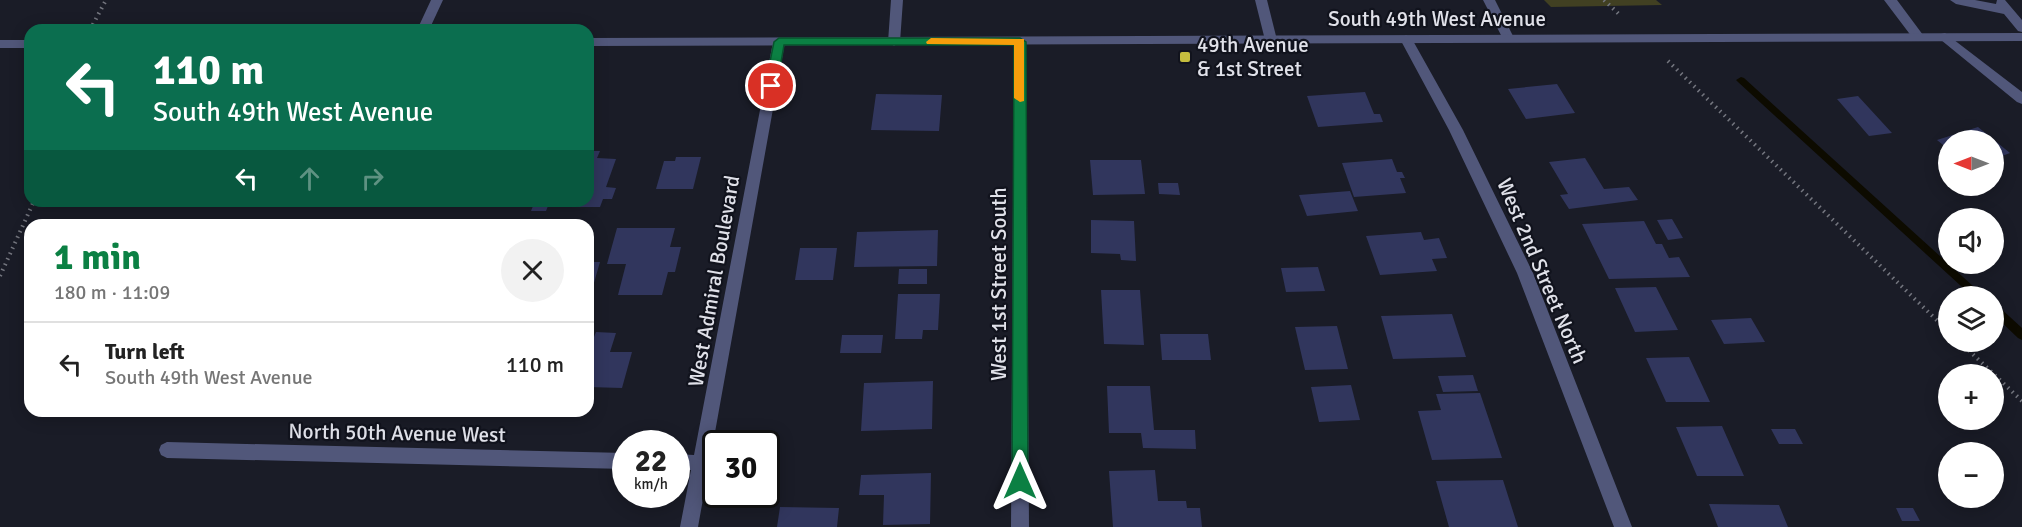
<!DOCTYPE html>
<meta charset="utf-8">
<style>
:root{--surface:#fff;--page:#f2f2f2;--text:#222;--muted:#767676;--line:#e0e0e0;--accent:#0b8043}
body{margin:0;font-family:Signika,sans-serif;background:var(--page);color:var(--text);height:100vh;display:flex;flex-direction:column;font-size:22px;white-space:nowrap}
*{box-sizing:border-box;margin:0}
p{font-size:20px;color:var(--muted)}
.icon{flex:none;width:33px;height:33px;fill:none;stroke:currentColor;stroke-width:2;stroke-linecap:round;stroke-linejoin:round}
.map{position:relative;flex:1;overflow:hidden}
.panel{position:absolute;left:24px;top:219px;width:570px;height:198px;display:flex;flex-direction:column;background:var(--surface);border-radius:18px;box-shadow:0 3px 15px #0003}
.panel>*{flex:none}
.hud{position:absolute;left:24px;top:24px;width:570px;height:183px;border-radius:18px;box-shadow:0 3px 15px #0003;background:#0b6e4f;color:#fff;overflow:hidden}
.needle{width:39px;rotate:270deg}
.buttons{position:absolute;left:1938px;top:130px;display:grid;gap:12px}
.buttons a{display:grid;place-items:center;width:66px;height:66px;border-radius:50%;background:var(--surface);box-shadow:0 3px 15px #0003;font-size:30px}
.speed{position:absolute;left:612px;top:430px;display:flex;gap:12px;font-size:30px;font-weight:700;text-align:center}
.speed>*{display:grid;place-content:center;width:78px;height:78px;border-radius:50%;background:var(--surface);box-shadow:0 3px 15px #0003;line-height:1}
.speed small{font-size:15px;font-weight:400}
.speed .limit{border:3px solid #111;border-radius:9px;background:#fff;color:#111}
.pin{position:absolute;display:grid;place-items:center;width:51px;height:51px;color:#fff;margin:-26px;border:3px solid #fff;border-radius:50%;box-shadow:0 2px 6px #0007}
.me{position:absolute;width:66px;margin:-33px;rotate:0deg;stroke-linejoin:round;filter:drop-shadow(0 0 4px #0008)}
.turn{display:flex;align-items:center;gap:21px;height:126px;padding:0 30px;font-size:27px}
.turn .icon{width:78px;height:78px;stroke-width:2.5}
.turn b{display:block;font-size:42px;line-height:51px}
.lanes{display:flex;align-items:center;height:57px;padding:0 30px;background:#0003;justify-content:center;gap:30px;direction:ltr}
.lanes .off{opacity:.35}
.round{display:grid;place-items:center;flex:none;width:63px;height:63px;border-radius:32px;background:var(--page)}
.overview{display:flex;align-items:center;justify-content:space-between;height:102px;padding:0 30px}
h1{font-size:36px;font-weight:700;line-height:45px;color:var(--accent)}
ul{padding:0;list-style:none}
li{display:flex;align-items:center;gap:18px;height:84px;padding:0 30px;border-top:2px solid var(--line)}
li div{flex:1}
li b{display:block;font-size:22px}
li em{font-style:normal}
.map>svg:first-child{display:block}
</style>
<div class="map">
<svg width="2022" height="527" viewBox="0 0 2022 527">
<rect width="100%" height="100%" fill="#1a1c27"/>
<path fill="#414022" d="M1544,0H1656L1662,5L1551,7Z"/>
<g fill="none" stroke-linecap="round" stroke-linejoin="round">
<path fill="#0d0b00" fill-rule="evenodd" d="M1741,77L1744,78L1985,297H1973L1738,82L1736,80Z
M1994,305L1998,306L2022,328V340L2018,338L1994,315Z"/>
</g>
<path fill="#31365d" d="M1557,84L1575,113L1526,119L1508,89Z
M1365,92L1374,114H1380L1383,122L1318,127L1307,96Z
M876,94L942,95L939,131L871,130Z
M1858,96L1892,133L1869,136L1837,99Z
M1978,127L2010,153L1994,159V141H1948V149L1937,140Z
M588,151H600L597,158L616,159L606,187L616,188L612,199H603L600,207H562L564,201H588Z
M676,157H701L693,189H656L664,161H675Z
M1585,158L1604,189L1629,187L1638,200L1569,209L1560,195L1568,194L1549,162Z
M1392,159L1397,172H1402L1405,178H1400L1406,193L1354,197L1342,163Z
M1090,160H1141L1145,194L1093,195Z
M1158,183H1178L1180,195L1159,194Z
M1350,191L1358,211L1307,216L1299,195Z
M535,201H550L546,211H531Z
M1672,219L1683,238L1668,240L1657,220Z
M1091,220L1134,221L1136,261L1121,260L1120,254L1091,253Z
M1644,221L1656,244H1662L1669,258L1679,257L1690,277L1609,279L1582,224Z
M617,228H675L670,247H681L675,272H668L662,295H618L626,264H607Z
M938,230L937,266L854,267L857,232Z
M1421,232L1424,240L1439,238L1447,258L1432,259L1437,271L1380,275L1366,236Z
M800,248H837L833,280H795Z
M588,262H600L589,300H588Z
M1318,267L1325,291L1286,292L1281,268Z
M899,269H927V284H898Z
M1656,287L1678,330L1635,332L1615,288Z
M1101,290H1140L1144,345L1104,344Z
M898,294H940L938,330H923L922,339H895Z
M1452,314L1466,357L1393,359L1381,316Z
M1751,318L1765,342L1724,344L1711,320Z
M1337,326L1348,369L1305,370L1295,327Z
M596,332L616,333L610,352H632L622,388L588,387V352Z
M1160,334H1208L1211,360H1162Z
M842,335H883L881,353H840Z
M1689,357L1710,402H1666L1646,358Z
M1473,375L1478,391L1443,392L1438,376Z
M933,381L932,429L861,431L864,383Z
M1351,385L1360,420L1319,422L1311,387Z
M1107,386H1150L1154,430H1195L1196,449L1143,448L1141,433H1109Z
M1480,393L1502,458L1432,460L1418,411L1441,410L1436,394Z
M1722,426L1744,476H1697L1676,427Z
M1771,429H1795L1803,444H1779Z
M1155,470L1158,501H1186L1187,508H1200L1202,527H1113L1109,471Z
M931,473L930,524L883,525L884,495H859L861,475Z
M1503,480L1518,527H1449L1436,481Z
M1709,504L1779,505L1788,527H1718Z
M780,507L839,508L837,527H777Z
M1896,508H1913L1920,521H1902Z"/>
<g fill="none" stroke-linecap="round" stroke-linejoin="round">
<path stroke="#74767f" stroke-width="4" stroke-dasharray="1.5 4.5" stroke-linecap="butt" d="M1604,0L1621,16
M90,30L106,0
M1668,61L1948,331
M0,276L34,201
M1960,342L2022,401"/>
<path fill="#51577a" fill-rule="evenodd" d="M891,0H903L900,42L894,46L888,42Z
M1255,0H1267L1277,40L1275,43L1271,44L1265,40Z
M1483,0H1495L1514,38L1512,41H1504Z
M1950,0H1975L1996,4L1997,0H2005L2022,20V32L2018,31L2004,14L1956,4Z"/>
<path fill="#51577a" fill-rule="evenodd" d="M431,0H443L429,30H417Z
M1884,0H1897L1923,35L1925,38L1923,41H1915Z
M1945,33L2022,92V104L2017,102L1941,40L1939,37L1941,34Z
M1406,35L1412,39L1463,130L1533,273L1632,527H1614L1517,273L1449,130L1400,39Z
M779,38L785,42L698,527H680L691,470H676V454L694,455L773,42Z
M1020,38L1026,42L1029,527H1011L1014,42Z
M167,442L626,453V469L167,458L161,455L159,450L161,445Z"/>
<path fill="#51577a" fill-rule="evenodd" d="M2022,33V41L588,46V38Z
M0,40H30V48H0Z"/>
</g>
<path fill="#0b8043" stroke="#07532c" stroke-width="1.5" d="M779,38H1020L1026,42L1028,481L1026,486L1020,488L1015,486L1012,481L1014,45H784L777,86L771,90L765,86L774,42Z"/>
<path fill="#f59e0b" d="M931,38L1024,39V101L1020,102L1014,98V45L927,44L926,42Z"/>
<rect fill="#c4bd3e" stroke="#11131d" stroke-width="2" x="1179" y="51" width="12" height="12" rx="3"/>
<g text-anchor="middle" dominant-baseline="central" stroke-width="4.5" stroke-linejoin="round" paint-order="stroke">
<g font-size="21" fill="#e0e1e9" stroke="#11131d">
<text x="1437" y="19">South 49th West Avenue</text>
<text transform="translate(1542 271) rotate(67)">West 2nd Street North</text>
<text transform="translate(714 281) rotate(-80)">West Admiral Boulevard</text>
<text transform="translate(999 284) rotate(-90)">West 1st Street South</text>
<text transform="translate(397 433) rotate(1)">North 50th Avenue West</text>
</g>
<g font-size="21" fill="#e0e1e9" stroke="#11131d" text-anchor="start">
<text x="1197" y="45">49th Avenue<tspan x="1197" dy="24">&amp; 1st Street</tspan></text>
</g>
</g>
</svg>
<div class="buttons">
<a><svg class="needle" viewBox="-14 -14 28 28"><path d="M0-13l5 13h-10z" fill="#e53935"/><path d="M0 13l5-13h-10z" fill="#767676"/></svg></a>
<a><svg class="icon" aria-label="sound" viewBox="0 0 24 24"><path d="M4 9h4l5-4v14l-5-4H4zM17 9q2 3 0 6"/></svg></a>
<a><svg class="icon" aria-label="layers" viewBox="0 0 24 24"><path d="M12 4l9 5-9 5-9-5zM3 14l9 5 9-5"/></svg></a>
<a>+</a>
<a>−</a>
</div>
<div class="speed"><div>22<small>km/h</small></div><div class="limit">30</div></div>
<div class="pin" style="left:771px;top:86px;background:#d93025"><svg class="icon" aria-label="arrive" viewBox="0 0 24 24"><path d="M6 21V4h12l-3 4 3 4H6"/></svg></div>
<svg class="me" style="left:1020px;top:481px" viewBox="-20 -20 40 40"><path d="M0-17L14 15 0 8-14 15z" fill="#0b8043" stroke="#fff" stroke-width="4"/></svg>
<div class="hud">
<div class="turn"><svg class="icon" aria-label="left" viewBox="0 0 24 24"><path d="M17 20v-9H6M10 6l-5 5 5 5"/></svg><div><b>110 m</b>South 49th West Avenue</div></div>
<div class="lanes"><svg class="icon" aria-label="left" viewBox="0 0 24 24"><path d="M17 20v-9H6M10 6l-5 5 5 5"/></svg><svg class="icon off" aria-label="ahead" viewBox="0 0 24 24"><path d="M12 20V5M6 11l6-6 6 6"/></svg><svg class="icon off" aria-label="right" viewBox="0 0 24 24"><path d="M7 20v-9h11M14 6l5 5-5 5"/></svg></div>
</div>
<section class="panel">
<div class="overview"><div><h1>1 min</h1><p>180 m · 11:09</p></div><a class="round"><svg class="icon" aria-label="close" viewBox="0 0 24 24"><path d="M6 6l12 12M18 6L6 18"/></svg></a></div>
<ul>
<li><svg class="icon" aria-label="left" viewBox="0 0 24 24"><path d="M17 20v-9H6M10 6l-5 5 5 5"/></svg><div><b>Turn left</b><p>South 49th West Avenue</p></div><em>110 m</em></li>
</ul>
</section>
</div>
